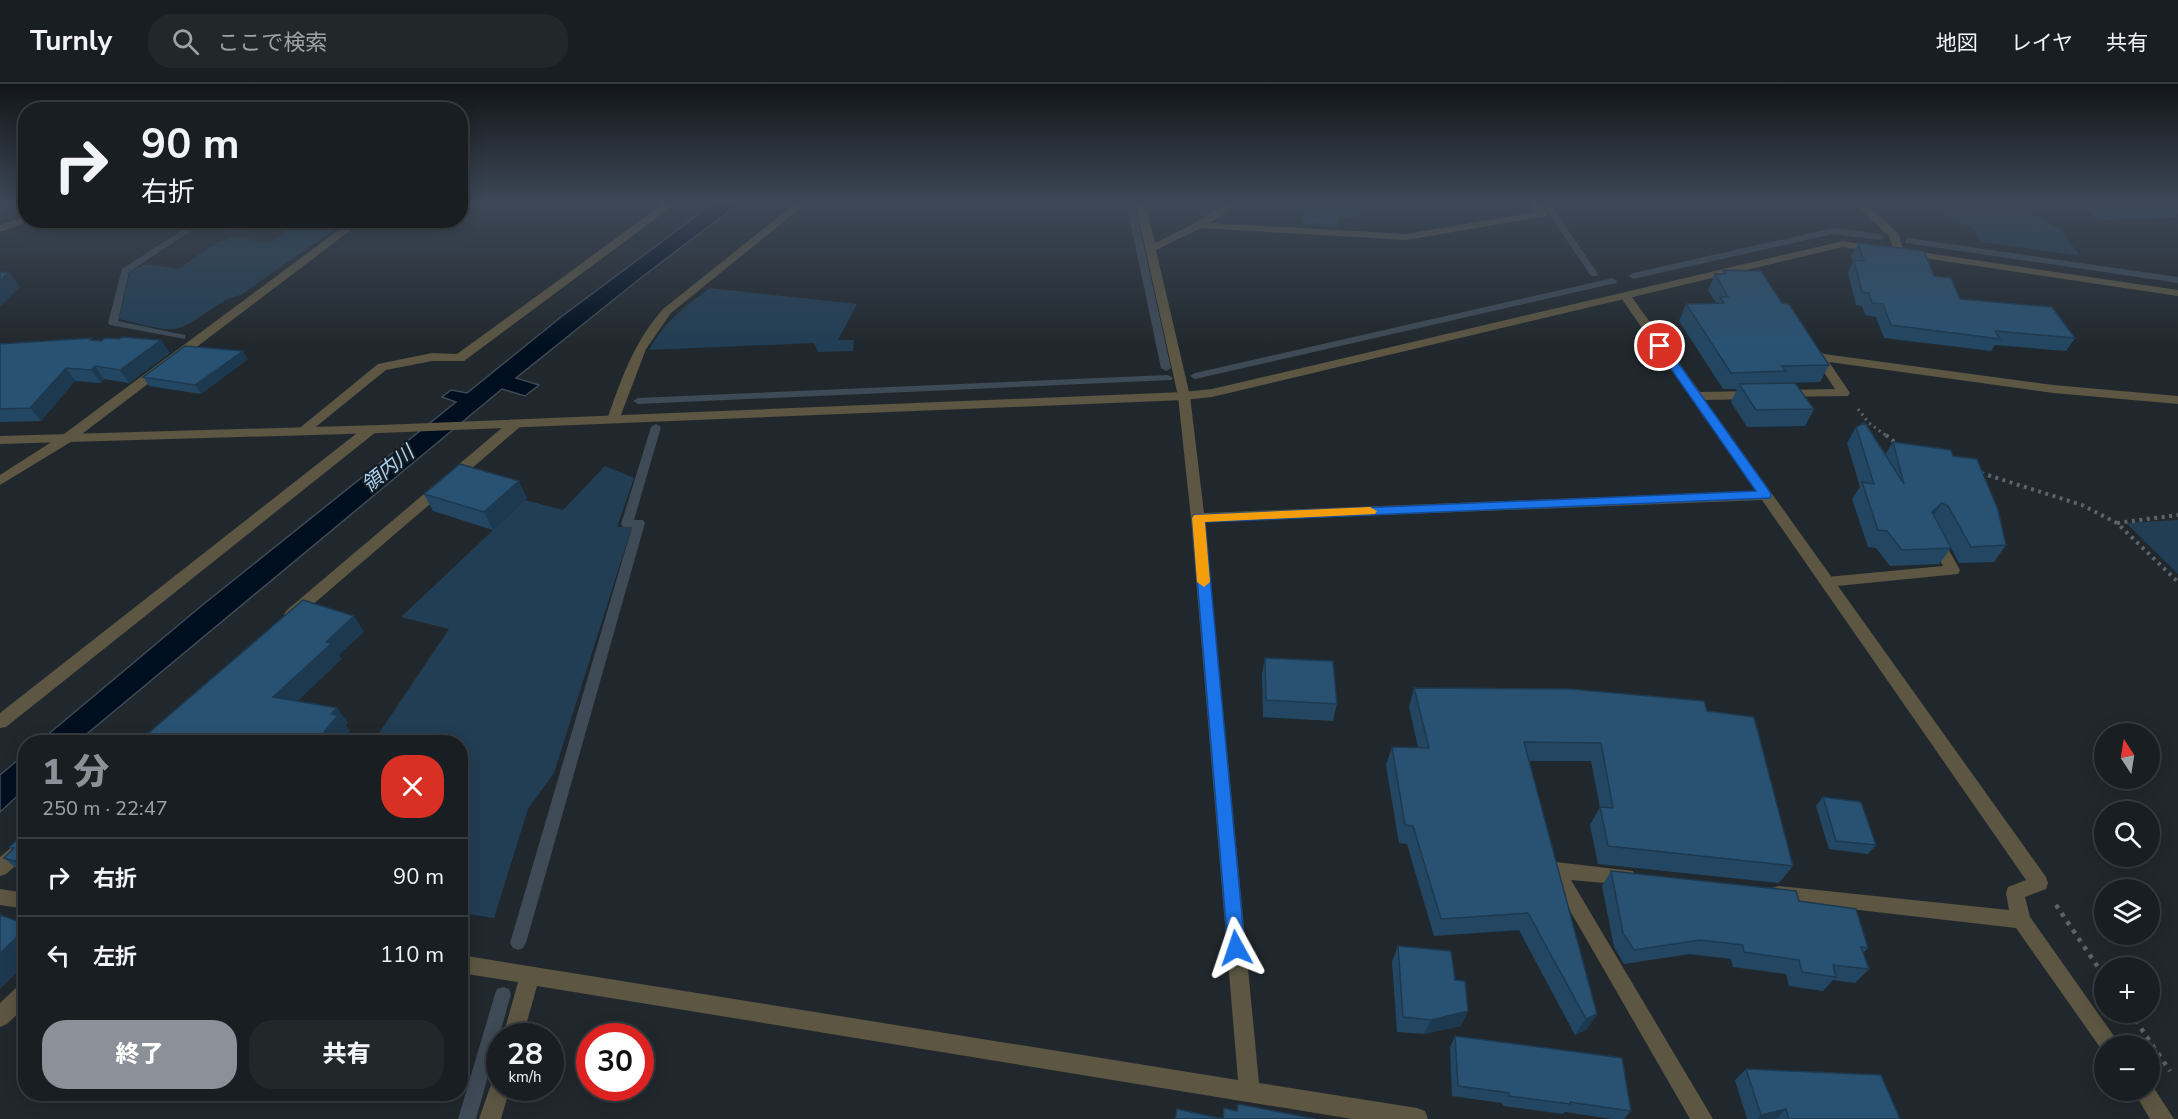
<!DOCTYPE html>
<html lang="ja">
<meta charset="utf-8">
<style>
:root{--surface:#191e22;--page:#22272a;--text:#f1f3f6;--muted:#9fa2a5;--line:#373c40;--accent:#8c9099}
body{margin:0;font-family:"Nunito Sans","Noto Sans JP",sans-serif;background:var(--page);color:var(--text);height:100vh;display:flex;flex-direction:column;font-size:22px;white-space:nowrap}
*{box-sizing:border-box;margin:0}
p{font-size:20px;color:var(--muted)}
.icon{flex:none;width:33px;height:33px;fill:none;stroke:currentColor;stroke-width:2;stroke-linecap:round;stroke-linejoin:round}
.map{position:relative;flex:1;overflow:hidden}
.details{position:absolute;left:18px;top:651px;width:450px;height:366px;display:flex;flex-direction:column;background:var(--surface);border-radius:24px;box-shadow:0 3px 15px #0003,0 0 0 2px var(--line)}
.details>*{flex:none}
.top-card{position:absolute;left:18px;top:18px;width:450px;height:126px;border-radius:24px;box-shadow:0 3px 15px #0003,0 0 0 2px var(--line);background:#191e22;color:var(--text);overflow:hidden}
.needle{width:39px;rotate:348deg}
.fabs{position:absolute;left:2094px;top:639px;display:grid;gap:12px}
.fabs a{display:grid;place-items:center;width:66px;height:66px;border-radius:50%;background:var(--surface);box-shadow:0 3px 15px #0003,0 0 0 2px var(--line);font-size:30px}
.speed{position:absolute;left:486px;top:939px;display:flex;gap:12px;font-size:30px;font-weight:700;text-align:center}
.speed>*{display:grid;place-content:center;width:78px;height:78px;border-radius:50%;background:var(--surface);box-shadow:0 3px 15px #0003,0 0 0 2px var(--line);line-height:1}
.speed small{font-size:15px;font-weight:400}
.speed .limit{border:9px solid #d22;background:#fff;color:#111}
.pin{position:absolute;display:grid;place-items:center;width:51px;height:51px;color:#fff;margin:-26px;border:3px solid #fff;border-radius:50%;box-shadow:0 2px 6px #0007}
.me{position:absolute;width:66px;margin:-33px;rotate:355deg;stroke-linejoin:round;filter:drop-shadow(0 0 4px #0008)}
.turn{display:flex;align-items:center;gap:21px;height:126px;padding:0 24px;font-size:27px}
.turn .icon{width:78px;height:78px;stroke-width:2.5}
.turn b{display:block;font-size:42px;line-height:51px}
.round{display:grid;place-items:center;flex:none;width:63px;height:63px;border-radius:24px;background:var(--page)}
.overview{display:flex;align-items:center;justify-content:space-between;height:102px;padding:0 24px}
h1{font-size:36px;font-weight:800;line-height:45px;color:var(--accent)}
.cta{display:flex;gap:12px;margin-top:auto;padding:12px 24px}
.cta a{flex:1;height:69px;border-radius:24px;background:var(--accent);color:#fff;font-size:24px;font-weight:800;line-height:69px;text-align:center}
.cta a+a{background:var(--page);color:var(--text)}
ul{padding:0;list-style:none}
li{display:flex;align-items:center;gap:18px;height:78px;padding:0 24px;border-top:2px solid var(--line)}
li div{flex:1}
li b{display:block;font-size:22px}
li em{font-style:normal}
header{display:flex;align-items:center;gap:36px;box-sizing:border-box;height:84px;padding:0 30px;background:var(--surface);border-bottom:2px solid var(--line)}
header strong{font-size:28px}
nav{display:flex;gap:33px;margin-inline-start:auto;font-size:21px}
.search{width:420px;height:54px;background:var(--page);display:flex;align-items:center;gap:15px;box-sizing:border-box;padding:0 21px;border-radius:24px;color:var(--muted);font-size:22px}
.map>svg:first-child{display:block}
</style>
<header>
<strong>Turnly</strong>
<div class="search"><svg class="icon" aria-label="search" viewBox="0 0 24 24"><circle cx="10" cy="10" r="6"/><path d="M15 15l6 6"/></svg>ここで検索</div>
<nav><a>地図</a><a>レイヤ</a><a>共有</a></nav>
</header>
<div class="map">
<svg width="2178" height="1035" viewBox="0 0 2178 1035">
<rect width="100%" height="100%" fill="#21282d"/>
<path fill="#223e54" d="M1916,118H2006L2060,145L2080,172L1982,158L1974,145Z
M198,137H246L242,140L256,144C241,153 212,143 198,137Z
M287,137H320L342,140L241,211C215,216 197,241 175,245C161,247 134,238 119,235L130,187L146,180L178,185C193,176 210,161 227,155C253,147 263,172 287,145Z
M710,204L857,220L838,256H854L853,267L818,268L814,259L649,266C664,238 685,222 710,204Z
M605,382L634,394L617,443L632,442L554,689L528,725L494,834L461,829L460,658H373L449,545L401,533L525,416L563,426Z
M2178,436V490L2126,439Z"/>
<path fill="#000f1f" stroke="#3e4a56" stroke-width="1.5" d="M715,118H741L642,193L516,294L539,301L525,312L502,305L77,658H39L200,523L456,318L442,313L451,306L467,309L561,233Z
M25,670V705L0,728V691Z"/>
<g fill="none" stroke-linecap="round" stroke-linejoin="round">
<path fill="#3e4a56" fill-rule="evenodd" d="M13,118H26V121L14,120Z
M1126,118H1134L1171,284L1166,287L1161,284Z
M1541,118H1549L1598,190L1597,192H1591Z
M189,136H200L203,139L129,188L118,237L185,251V255L110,241L108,239L122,185L193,139Z
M1833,144L1880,150L1884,153L1880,156L1833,150L1633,195L1629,192L1633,189Z
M1908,154L2178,193V199L1905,159V155Z
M1613,194L1617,197L1616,199L1195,295L1190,292L1195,289Z
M1168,291L1173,294L1171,296L638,320L633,317L638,314Z
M656,340L661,343L634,436H643L645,439L526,859L523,864L518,866L513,864L510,859L632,443H623L621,440L651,343Z
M503,903L509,905L511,910L476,1035H458L495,910L497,905Z"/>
<path stroke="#5d6368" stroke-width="3" stroke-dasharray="2 4" stroke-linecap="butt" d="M1858,325L1869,339L1888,353"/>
<path stroke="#5d6368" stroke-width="4" stroke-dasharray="3 4.5" stroke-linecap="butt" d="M1886,351L1897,360
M1981,389L2082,421L2117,439L2178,498
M2117,439L2178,431"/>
<path stroke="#5d6368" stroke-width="4.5" stroke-dasharray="4 6" stroke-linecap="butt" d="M2056,821L2104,892
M2130,928L2170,987"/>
<path fill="#5c5642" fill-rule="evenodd" d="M1936,450L1941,452L1960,486L1958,490L1827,503L1820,498L1827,493L1943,482L1929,455Z"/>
<path fill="#5c5642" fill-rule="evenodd" d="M666,118H678L464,277H432L386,286L307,350L302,351L296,347L378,280L432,269L457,270Z
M797,118H808L671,229L646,265L619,336L618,339H608L607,336C621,295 634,258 663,225Z
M1135,118H1145L1155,159L1195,139L1228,118H1240L1210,139L1406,150L1536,128L1529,118H1539L1548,130L1547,132L1406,156L1201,144L1156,166L1190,312L1204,429L1756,407L1619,211L1621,209H1629L1700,308L1754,307L1760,311L1754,315L1705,316L2046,793L2048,799L2046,805L2025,813L2030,833L2121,962H2104V969L2016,844L1772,816L1770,810L1772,804L1779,802L2009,826L2006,809L2008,803L2026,796L1762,416L1205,438L1259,999L1417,1024L1425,1027L1428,1035H1352L537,902L523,952H503L518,898L460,889V871L1238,996L1191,434L1178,312Z
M1853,118H1864L1898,149L1904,168L1903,170H1895L1889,152Z
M26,132V136L30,137L0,148V141Z
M352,136H364L74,356L0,401V391L64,350Z
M1817,265L1824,270L2053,301L2178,312V320L2053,309L1829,278L1850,309L1848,312L1780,313L1778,310L1780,307L1784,306L1835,305L1811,269Z
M515,336L521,340L520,343L297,534H287L284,530L287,526L510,337Z
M371,341L377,345L376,348L6,643L0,644V629L366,342Z
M26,753V773L6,790L0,792V773L20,756Z
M1556,778L1633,787L1636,793L1633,799L1627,801L1571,796L1713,1035H1690L1550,792L1547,786L1550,780Z
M0,805L26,809V825L0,821Z
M26,899V922L7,940L0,943V919L19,901Z
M500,992V1004H510L501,1035H479L493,995Z
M2150,998L2174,1035H2150L2133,1006H2150Z"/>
<path fill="#5c5642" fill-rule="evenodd" d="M1843,157L1874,162L1879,165L1874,168L1843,163L1212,313L1184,316L381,349L0,360V352L381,341L1184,308L1212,305Z
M1907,166L2178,206V212L1903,171L1902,169Z"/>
</g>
<path fill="#234762" d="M1304,118H1358L1356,134L1338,133L1337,143L1303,140Z
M2074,118H2171L2178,122V129L2176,133L2099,136Z
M1858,159L1934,192L1960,215L2075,254L2066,267L1995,261L1991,267L1884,254L1876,233L1865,231L1862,222L1856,221L1848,189L1853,178L1851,172Z
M1723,186L1782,219L1829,281L1820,298L1780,299L1814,325L1805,342L1747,343L1731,318L1737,305H1723L1679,237L1686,220L1716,219L1708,206L1715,190H1722Z
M94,257L170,269L129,299L104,295L101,299L75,297L41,337L0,338V260Z
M248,275L201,310L149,302L143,293Z
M1856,343L1885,371L1893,358L1953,372L2006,461L1994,478L1959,479L1951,464L1939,480L1890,482L1876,464L1868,463L1852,415L1860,403L1847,359Z
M424,410L527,414L493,446L433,427Z
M1265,574L1337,620L1333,637L1263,633L1262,591Z
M1414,604L1707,627L1793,782L1779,799L1598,780L1590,741L1600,723L1591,677H1529L1597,930L1586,946L1575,951L1519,846L1434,852L1407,760L1399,759L1386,681L1392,663H1418L1409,623Z
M1823,713L1876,761L1868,770L1829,765L1816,722Z
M26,748V790L22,789L4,774L13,766L9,763Z
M1611,787L1799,817L1868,864L1863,869L1869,885L1855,899L1833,896L1823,907L1789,902L1786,890L1733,883L1731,875L1690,870L1624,880L1614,863L1602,802Z
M1398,862L1461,942L1424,950L1397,948L1392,878Z
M1455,952L1631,1027L1624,1035H1612L1565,1028L1563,1030L1503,1022L1502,1019L1452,1012L1450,963Z
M1746,985L1900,1035H1747L1735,996Z"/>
<path fill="#1d3950" d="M9,188L20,203L0,223V197Z
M161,256L170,269L129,299L120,286Z
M243,267L248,275L201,310L195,301Z
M95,282L104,295L101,299L91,286Z
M66,284L75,297L41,337L30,324Z
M519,397L527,414L493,446L484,428Z
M1942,419L1931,436L1932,428Z
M354,532L364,548L339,571L342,575L285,629L273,613L326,558Z
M337,624L348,639L346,642L350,647L340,658H316L331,630Z
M26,845V880L0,905V869Z
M1468,927L1461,942L1424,950L1431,936Z
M1597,930L1586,946L1575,951L1586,935Z
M1786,1025L1776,1035H1757L1761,1031Z"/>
<path fill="#295272" stroke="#1d3950" stroke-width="1.5" d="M1305,118H1358V126L1339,125L1338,134L1304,132Z
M2091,118H2171L2178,122V125L2105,127Z
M1858,159L1924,167L1934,192L1951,194L1960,215L2052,223L2075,254L1995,247L2000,255L1891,241L1883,220L1872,219L1869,209L1862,208L1854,176L1864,177Z
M1723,186L1761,187L1782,219L1789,220L1829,281L1782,282L1786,287L1731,289L1686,220L1724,219L1720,213H1728L1715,190H1726Z
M0,188H9L0,197Z
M122,253L161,256L120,286L95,282L91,286L66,284L30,324L0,325V260L92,254L90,256L101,257L105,254L119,255Z
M185,262L243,267L195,301L143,293Z
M1795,299L1814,325L1756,326L1739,300Z
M1865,339L1904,400L1893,358L1951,366L1953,372L1977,375L1998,426L2006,461L1971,463L1948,422L1942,419L1932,428L1951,464L1902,466L1887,447L1878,446L1862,398L1874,400L1856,343Z
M460,380L519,397L484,428L424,410Z
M303,516L354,532L326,558L332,559L273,613L337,624L331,630L338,631L316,658H138Z
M1265,574L1333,577L1337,620L1266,616Z
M1414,604L1571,605L1704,617L1707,627L1754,633L1793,782L1608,762L1600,723L1613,724L1601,659L1524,658L1597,930L1586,935L1528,829L1441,835L1413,742L1405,741L1392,663L1429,664Z
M1823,713L1861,718L1876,761L1836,757Z
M26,748V781L4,774L14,764L9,763Z
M1611,787L1796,807L1799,817L1856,825L1868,864L1861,863L1869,885L1833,881L1836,893L1802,888L1799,876L1744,868L1743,861L1700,856L1634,866L1623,849Z
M0,831L26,840V845L0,869Z
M1398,862L1451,867L1455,896L1465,897L1468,927L1431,936L1403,933Z
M1455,952L1622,974L1631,1027L1570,1018V1020L1509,1012V1009L1458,1002Z
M1746,985L1881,991L1900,1035H1789L1786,1025L1761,1031Z
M1238,1020L1316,1035H1175L1177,1025L1223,1035L1224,1024L1237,1027Z"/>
<linearGradient id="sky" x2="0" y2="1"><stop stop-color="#121619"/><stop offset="0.45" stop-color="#3d4857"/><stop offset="1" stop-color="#3d4857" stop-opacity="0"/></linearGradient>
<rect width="2178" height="263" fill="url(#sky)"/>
<path fill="#1a73e8" stroke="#114b97" stroke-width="1.5" d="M1656,259H1664L1770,408L1771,411L1770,414L1205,438L1245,864L1242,870L1236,872L1230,870L1228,864L1192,434L1194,431L1756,407L1655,262Z"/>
<path fill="#f59e0b" d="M1370,423L1377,427L1375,430L1205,438L1210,498L1204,503L1197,498L1192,434L1194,431Z"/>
<g text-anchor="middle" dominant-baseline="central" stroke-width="4.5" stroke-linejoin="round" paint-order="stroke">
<g font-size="20" font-style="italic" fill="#add3f3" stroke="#171e24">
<text transform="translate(388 385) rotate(-39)">領内川</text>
</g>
</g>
</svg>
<div class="fabs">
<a><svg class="needle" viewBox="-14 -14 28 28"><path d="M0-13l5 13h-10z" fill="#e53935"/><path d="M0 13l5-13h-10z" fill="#9fa2a5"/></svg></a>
<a><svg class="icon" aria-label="search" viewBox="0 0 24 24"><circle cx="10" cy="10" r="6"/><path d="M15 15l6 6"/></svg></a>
<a><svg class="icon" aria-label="layers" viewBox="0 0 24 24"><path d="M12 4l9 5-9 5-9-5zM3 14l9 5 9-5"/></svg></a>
<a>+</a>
<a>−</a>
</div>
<div class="speed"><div>28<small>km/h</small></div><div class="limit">30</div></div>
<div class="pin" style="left:1660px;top:262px;background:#d93025"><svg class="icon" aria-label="arrive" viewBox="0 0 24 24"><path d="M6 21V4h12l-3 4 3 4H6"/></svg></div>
<svg class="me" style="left:1236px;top:864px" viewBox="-20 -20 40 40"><path d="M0-17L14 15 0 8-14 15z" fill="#1a73e8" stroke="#fff" stroke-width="4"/></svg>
<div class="top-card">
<div class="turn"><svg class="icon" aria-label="right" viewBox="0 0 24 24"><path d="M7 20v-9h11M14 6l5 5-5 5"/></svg><div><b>90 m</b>右折</div></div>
</div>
<section class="details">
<div class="overview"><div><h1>1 分</h1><p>250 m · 22:47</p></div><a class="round" style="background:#d93025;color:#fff"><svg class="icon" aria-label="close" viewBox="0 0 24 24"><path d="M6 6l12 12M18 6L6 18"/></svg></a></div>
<ul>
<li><svg class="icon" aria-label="right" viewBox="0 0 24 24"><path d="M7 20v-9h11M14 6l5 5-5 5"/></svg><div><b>右折</b></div><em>90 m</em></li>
<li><svg class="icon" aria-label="left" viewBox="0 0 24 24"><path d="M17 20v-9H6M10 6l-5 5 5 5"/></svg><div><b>左折</b></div><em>110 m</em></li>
</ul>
<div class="cta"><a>終了</a><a>共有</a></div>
</section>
</div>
